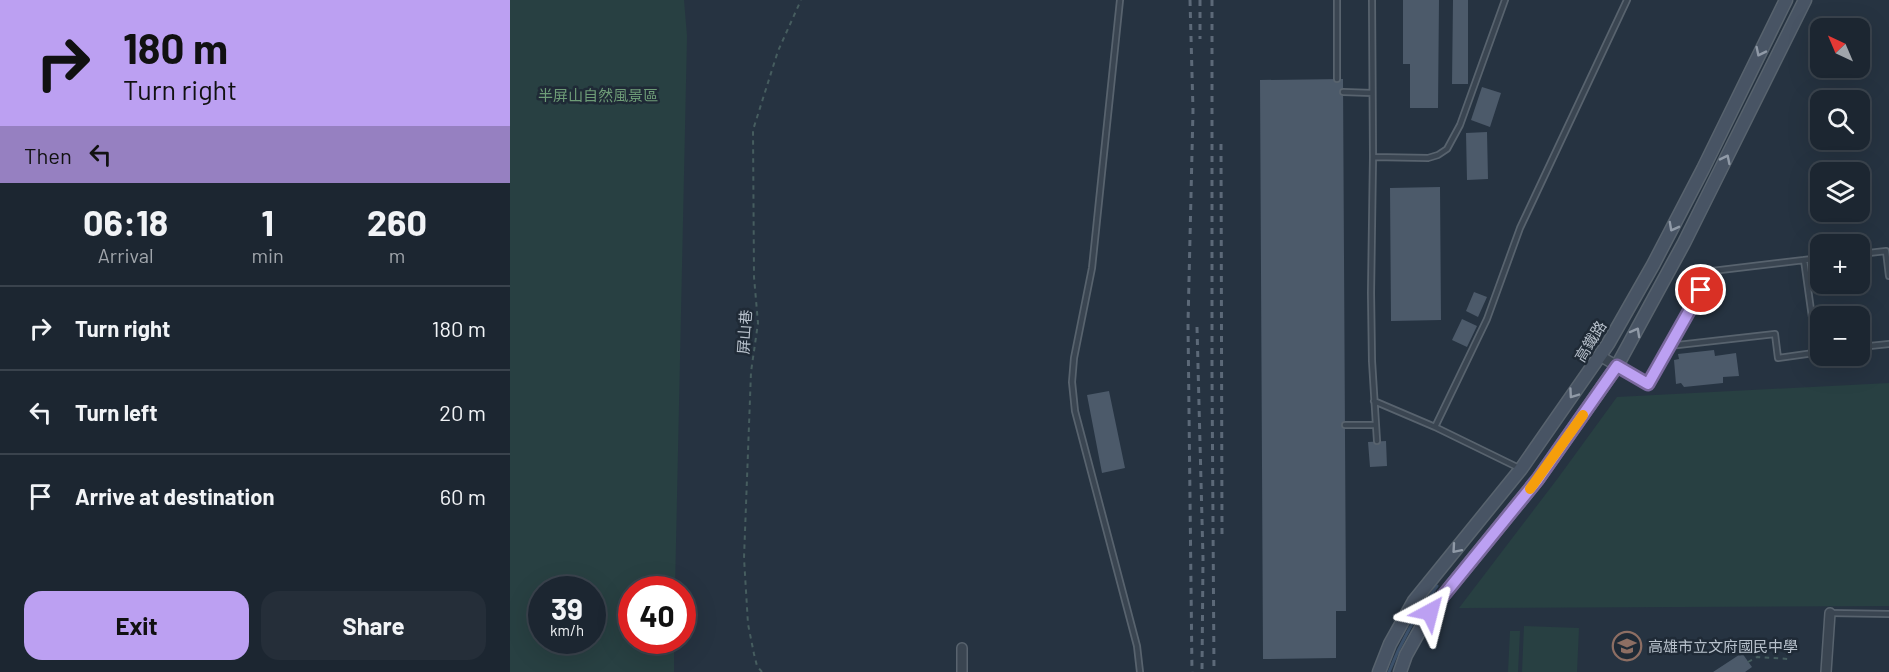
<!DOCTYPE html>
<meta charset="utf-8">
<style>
:root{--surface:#1c2631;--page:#252e39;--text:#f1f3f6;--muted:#a0a5ab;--line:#3a434d;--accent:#bca0f2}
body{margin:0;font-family:Barlow,"Noto Sans TC",sans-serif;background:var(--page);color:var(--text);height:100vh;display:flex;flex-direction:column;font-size:22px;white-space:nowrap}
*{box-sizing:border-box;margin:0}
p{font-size:20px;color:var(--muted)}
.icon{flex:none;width:33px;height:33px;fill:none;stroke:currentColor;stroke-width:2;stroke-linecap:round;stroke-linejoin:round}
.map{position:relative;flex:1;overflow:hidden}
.side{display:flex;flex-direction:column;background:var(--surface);width:510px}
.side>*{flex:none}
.guide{background:#bca0f2;color:#111;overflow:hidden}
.needle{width:39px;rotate:316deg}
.controls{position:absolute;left:1300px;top:18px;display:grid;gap:12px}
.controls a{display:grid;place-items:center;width:60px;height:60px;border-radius:12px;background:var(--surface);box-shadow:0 6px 24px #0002,0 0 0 2px var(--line);font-size:30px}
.speed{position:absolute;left:18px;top:576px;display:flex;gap:12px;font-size:30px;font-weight:700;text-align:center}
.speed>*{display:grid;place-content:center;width:78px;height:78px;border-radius:50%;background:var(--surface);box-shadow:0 6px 24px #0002,0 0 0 2px var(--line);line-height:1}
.speed small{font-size:15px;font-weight:400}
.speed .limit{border:9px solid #d22;background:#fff;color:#111}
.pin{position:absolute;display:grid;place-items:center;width:51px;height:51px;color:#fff;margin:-26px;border:3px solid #fff;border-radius:50%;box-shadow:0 2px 6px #0007}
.me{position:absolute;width:66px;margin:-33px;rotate:38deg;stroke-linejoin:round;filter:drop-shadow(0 0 4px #0008)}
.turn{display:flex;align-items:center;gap:21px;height:126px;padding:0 24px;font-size:27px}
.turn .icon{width:78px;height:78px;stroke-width:2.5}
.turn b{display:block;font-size:42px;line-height:51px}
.then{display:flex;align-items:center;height:57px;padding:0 24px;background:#0003;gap:12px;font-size:22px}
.eta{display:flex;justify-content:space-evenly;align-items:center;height:102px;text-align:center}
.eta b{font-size:36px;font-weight:700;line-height:42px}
.primary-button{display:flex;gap:12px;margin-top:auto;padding:12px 24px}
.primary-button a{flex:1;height:69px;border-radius:18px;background:var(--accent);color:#111;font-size:24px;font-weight:700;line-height:69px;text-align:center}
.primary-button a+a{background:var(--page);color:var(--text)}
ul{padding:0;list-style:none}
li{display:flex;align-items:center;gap:18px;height:84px;padding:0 24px;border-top:2px solid var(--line)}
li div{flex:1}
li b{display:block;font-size:22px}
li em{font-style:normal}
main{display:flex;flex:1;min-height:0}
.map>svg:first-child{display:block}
</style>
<main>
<section class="side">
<div class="guide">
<div class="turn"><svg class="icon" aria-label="right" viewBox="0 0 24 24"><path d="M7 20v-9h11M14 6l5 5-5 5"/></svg><div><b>180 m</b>Turn right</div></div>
<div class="then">Then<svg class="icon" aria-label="left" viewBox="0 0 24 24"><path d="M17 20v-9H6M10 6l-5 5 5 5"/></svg></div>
</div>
<div class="eta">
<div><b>06:18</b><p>Arrival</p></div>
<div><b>1</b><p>min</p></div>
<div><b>260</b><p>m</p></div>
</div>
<ul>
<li><svg class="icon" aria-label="right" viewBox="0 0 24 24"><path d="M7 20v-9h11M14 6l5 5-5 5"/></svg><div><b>Turn right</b></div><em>180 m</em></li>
<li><svg class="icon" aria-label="left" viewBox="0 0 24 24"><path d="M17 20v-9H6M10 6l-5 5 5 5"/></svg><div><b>Turn left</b></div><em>20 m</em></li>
<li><svg class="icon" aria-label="arrive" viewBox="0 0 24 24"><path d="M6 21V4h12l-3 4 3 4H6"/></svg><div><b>Arrive at destination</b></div><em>60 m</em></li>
</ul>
<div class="primary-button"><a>Exit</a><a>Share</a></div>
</section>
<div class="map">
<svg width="1379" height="672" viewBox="0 0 1379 672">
<rect width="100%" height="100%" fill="#263341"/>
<path fill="#284042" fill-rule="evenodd" d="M0,0H174L177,36L165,589L122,590V640L164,641V672H0ZM32,590H82V640H32Z
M1379,383V606L949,608L1048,478L1107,397Z
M1014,626L1069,628L1067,672H1012Z
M1000,631H1010L1008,672H998Z"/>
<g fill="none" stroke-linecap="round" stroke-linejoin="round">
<path stroke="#3c516a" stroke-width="3" d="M879,672C891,641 907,613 927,586"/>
</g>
<path fill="#4c5a6a" d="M893,0H929L928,108H900V64H893Z
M943,0H958V84H942Z
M833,79L836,611H826V658L753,659L750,80Z
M972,87L991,93L980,127L961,120Z
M977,132L978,179L957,180L956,133Z
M930,187L931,320L881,321L880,188Z
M964,292L977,297L968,317L956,311Z
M952,319L967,326L957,347L942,340Z
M1204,350L1205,356L1226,353L1229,376L1213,377V383L1174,387L1171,383L1166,384L1164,360L1169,359L1168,354Z
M599,391L615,468L592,473L577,395Z
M876,441L877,466L860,467L858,442Z
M1232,653L1242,667L1235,672H1203Z"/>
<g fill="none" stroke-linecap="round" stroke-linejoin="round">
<g stroke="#58636e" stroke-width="8">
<path id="lane" d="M610,0L582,268L564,358L562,382L565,411L627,646L630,672
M827,0V79
M862,0L863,157L861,293L862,361L867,441
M833,92L862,93
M863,157L918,158L928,155L937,149L950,125L995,0
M1350,254L1376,251L1379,276
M1294,260L1307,353
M1159,346L1265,334L1268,358L1311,352
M1350,347L1379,344
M1109,367L1138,384L1202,271L1311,258
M864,401L925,427L1009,468
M835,425H866
M925,427L977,319L1010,228L1117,0
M1320,613L1379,614"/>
</g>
<g stroke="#58636e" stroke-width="12">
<path id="street" d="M1090,356L1107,366
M452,672V648
M1316,672L1320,613"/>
</g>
<g stroke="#58636e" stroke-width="15">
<path id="secondary" d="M869,672L880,644L904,601L1011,469L1098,344L1143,265L1193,169L1276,0
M890,672L896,655L920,612L1028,479L1107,366L1174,243L1295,0"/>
</g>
<path stroke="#465d5f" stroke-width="2" stroke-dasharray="4.5 4.5" stroke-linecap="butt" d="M1238,662L1247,657L1279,659
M252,672L247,666L244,654L238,624L234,558L241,372L248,323L244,277L243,130L268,51L291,0"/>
<use href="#lane" stroke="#3a4551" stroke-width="4.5"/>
<use href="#street" stroke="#3a4551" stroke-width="9"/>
<use href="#secondary" stroke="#485464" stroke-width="12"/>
<path stroke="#5c6978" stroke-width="3" stroke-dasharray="6 6" stroke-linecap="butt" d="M680,0L683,110L678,323L682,672
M690,0V39
M702,0V373L704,672
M711,144L712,534
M687,327L693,558L692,672"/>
</g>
<defs><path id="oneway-chevron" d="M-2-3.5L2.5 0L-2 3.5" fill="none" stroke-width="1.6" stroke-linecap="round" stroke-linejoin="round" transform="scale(1.5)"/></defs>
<g stroke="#909aa7">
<use href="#oneway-chevron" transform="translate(1250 52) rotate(116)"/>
<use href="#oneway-chevron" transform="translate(1216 159) rotate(-64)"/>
<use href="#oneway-chevron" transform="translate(1163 227) rotate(118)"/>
<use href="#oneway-chevron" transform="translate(1126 332) rotate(-61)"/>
<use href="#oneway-chevron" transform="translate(1063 394) rotate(125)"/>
<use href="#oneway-chevron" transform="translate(946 549) rotate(131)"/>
</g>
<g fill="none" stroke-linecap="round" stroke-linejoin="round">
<g stroke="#7a689d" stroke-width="15">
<path id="route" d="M920,612L1028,479L1107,366L1138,384L1191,290"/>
</g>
<use href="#route" stroke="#bca0f2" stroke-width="10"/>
<path stroke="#f59e0b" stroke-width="10" d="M1020,489L1073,415"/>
</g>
<defs>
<g id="school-ring" transform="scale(1.5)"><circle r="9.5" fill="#1f2a36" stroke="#8d6e63" stroke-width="1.5"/><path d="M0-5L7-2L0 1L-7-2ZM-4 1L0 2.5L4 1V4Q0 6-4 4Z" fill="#8d6e63"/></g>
</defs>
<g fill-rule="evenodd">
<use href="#school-ring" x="1117" y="646"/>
</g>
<g text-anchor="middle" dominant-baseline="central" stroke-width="5" stroke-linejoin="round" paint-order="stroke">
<g font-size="15" fill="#6e9c77" stroke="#1f2a36">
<text x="88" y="95">半屏山自然風景區</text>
</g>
<g font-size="15" fill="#b7c0cb" stroke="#1f2a36">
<text transform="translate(234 332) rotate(-86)">屏山巷</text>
<text transform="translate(1080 341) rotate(-58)">高鐵路</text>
</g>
<g font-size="15" fill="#b7c0cb" stroke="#1f2a36" text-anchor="start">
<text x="1138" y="646">高雄市立文府國民中學</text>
</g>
</g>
</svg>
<div class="controls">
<a><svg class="needle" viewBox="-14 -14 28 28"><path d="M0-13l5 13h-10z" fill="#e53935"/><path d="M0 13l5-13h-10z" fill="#a0a5ab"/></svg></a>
<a><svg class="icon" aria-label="search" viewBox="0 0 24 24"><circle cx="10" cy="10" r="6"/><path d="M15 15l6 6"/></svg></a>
<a><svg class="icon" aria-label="layers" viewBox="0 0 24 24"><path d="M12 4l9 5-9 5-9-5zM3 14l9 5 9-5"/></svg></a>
<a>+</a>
<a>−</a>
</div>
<div class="speed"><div>39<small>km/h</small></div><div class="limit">40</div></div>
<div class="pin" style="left:1191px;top:290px;background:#d93025"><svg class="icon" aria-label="arrive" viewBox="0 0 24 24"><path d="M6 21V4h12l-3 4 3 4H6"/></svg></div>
<svg class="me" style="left:920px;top:612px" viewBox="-20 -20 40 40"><path d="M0-17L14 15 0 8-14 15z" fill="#bca0f2" stroke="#fff" stroke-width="4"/></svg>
</div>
</main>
